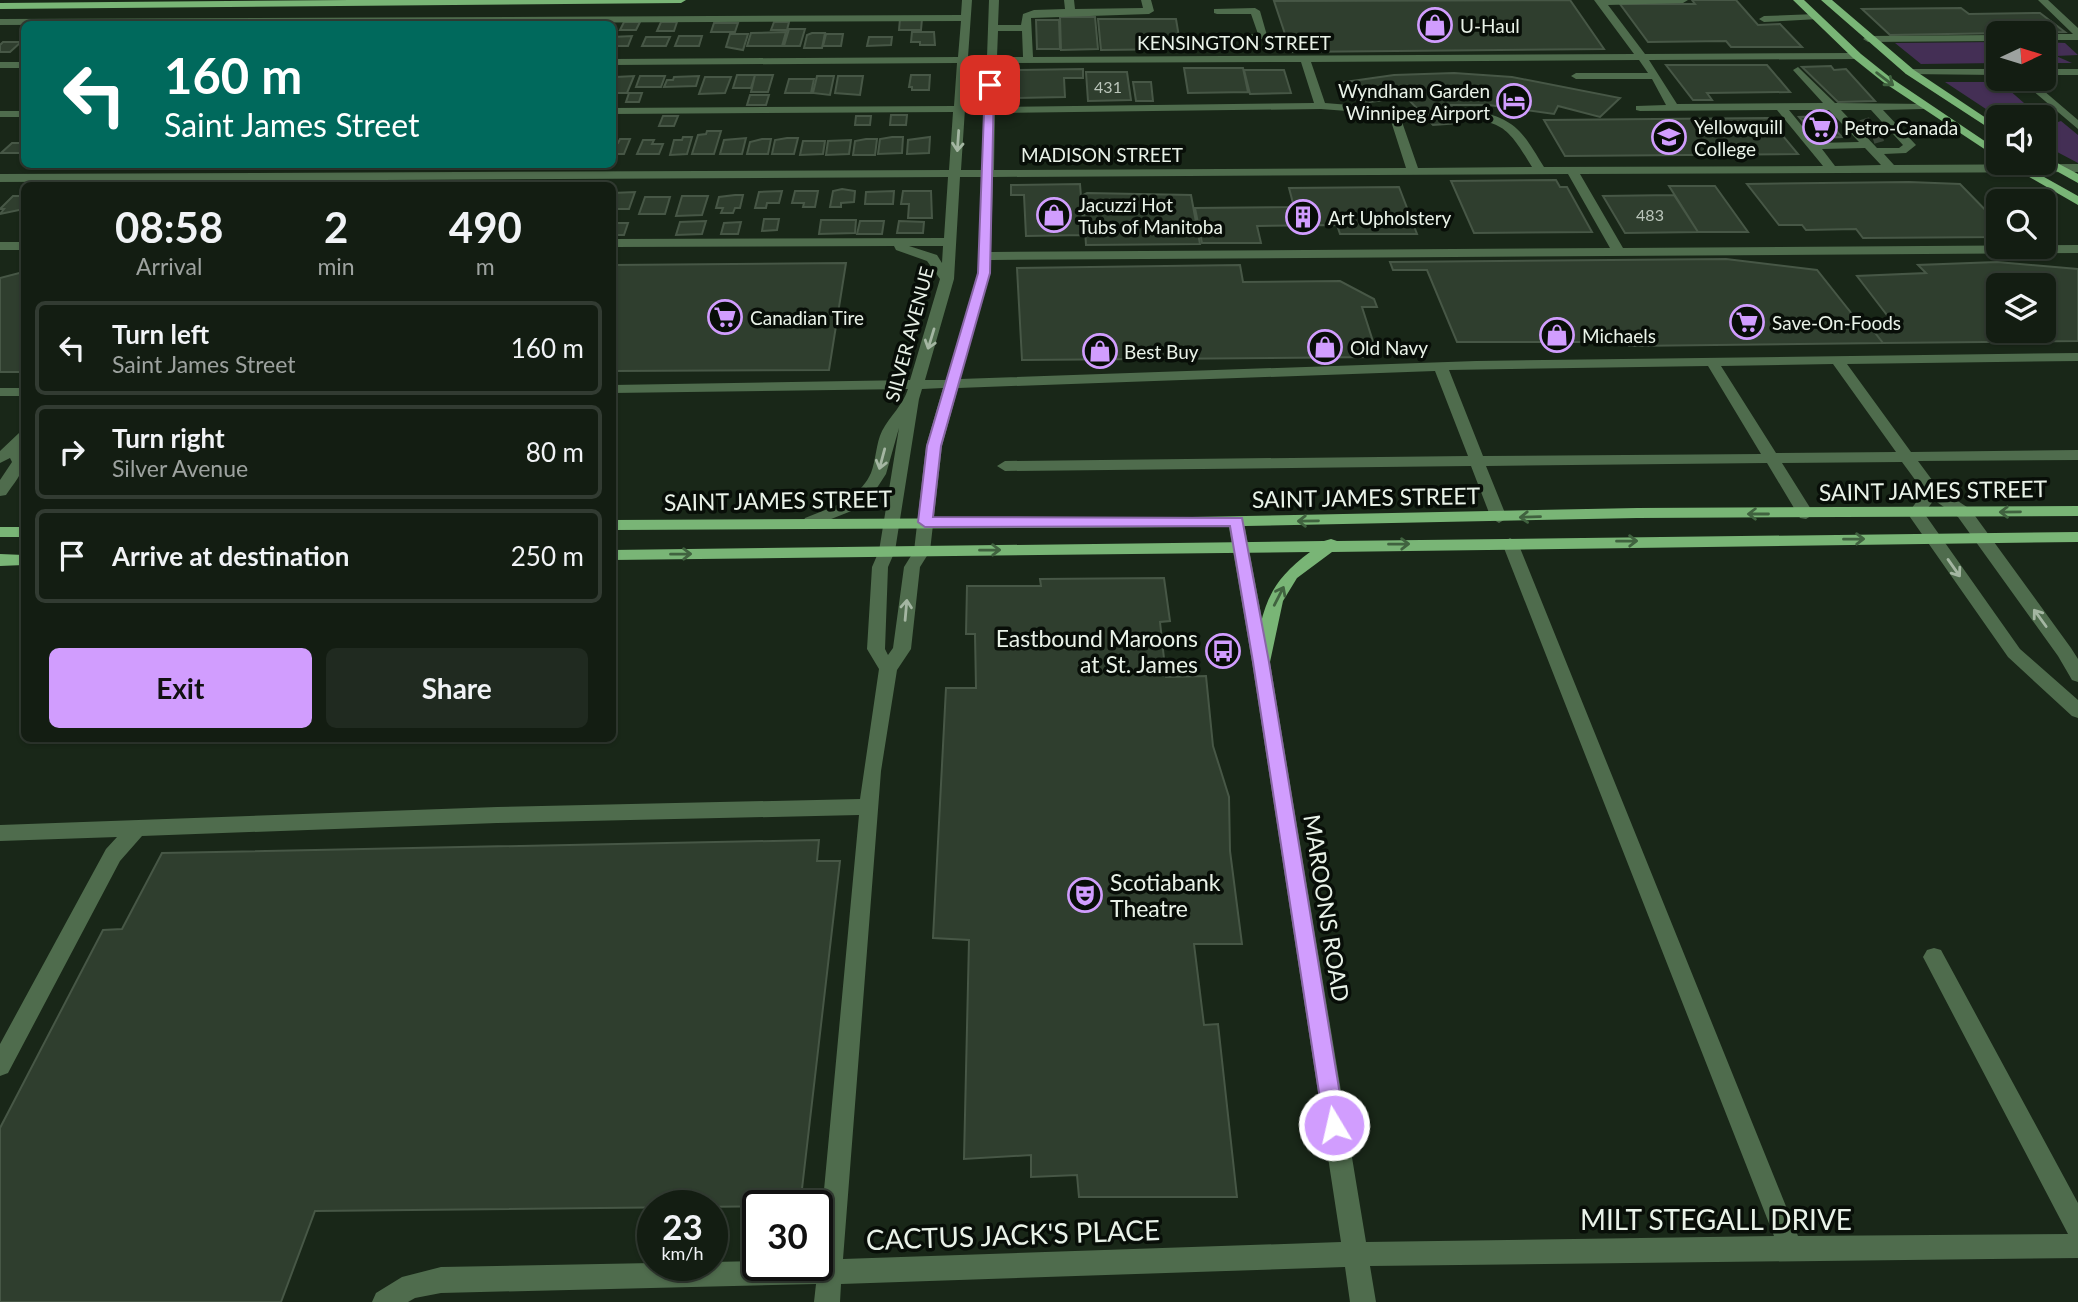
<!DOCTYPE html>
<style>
:root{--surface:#131d12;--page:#202a20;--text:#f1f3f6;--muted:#9da29f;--line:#323b32;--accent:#d19dfe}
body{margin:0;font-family:Lato,sans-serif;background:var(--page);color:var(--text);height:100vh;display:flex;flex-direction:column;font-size:26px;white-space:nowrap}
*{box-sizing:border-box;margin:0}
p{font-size:23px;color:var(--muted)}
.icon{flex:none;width:38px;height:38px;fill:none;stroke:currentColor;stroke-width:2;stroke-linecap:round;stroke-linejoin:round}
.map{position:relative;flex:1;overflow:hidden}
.details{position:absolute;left:21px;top:182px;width:595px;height:560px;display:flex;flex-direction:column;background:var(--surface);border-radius:10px;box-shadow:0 2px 5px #0004,0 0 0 2px var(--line)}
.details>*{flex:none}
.guide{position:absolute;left:21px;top:21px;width:595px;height:147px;border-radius:10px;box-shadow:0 2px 5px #0004,0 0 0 2px var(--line);background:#00695c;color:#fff;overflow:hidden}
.needle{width:46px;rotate:86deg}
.controls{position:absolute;left:1986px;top:21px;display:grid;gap:14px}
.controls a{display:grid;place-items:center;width:70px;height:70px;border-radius:10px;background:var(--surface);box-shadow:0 2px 5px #0004,0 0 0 2px var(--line);font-size:35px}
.speed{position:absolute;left:637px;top:1190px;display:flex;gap:14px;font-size:35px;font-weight:700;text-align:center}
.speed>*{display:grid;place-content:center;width:91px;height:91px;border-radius:50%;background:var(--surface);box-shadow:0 2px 5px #0004,0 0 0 2px var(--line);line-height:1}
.speed small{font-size:18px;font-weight:400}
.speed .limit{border:4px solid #111;border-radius:10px;background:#fff;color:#111}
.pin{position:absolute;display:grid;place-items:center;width:60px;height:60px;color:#fff;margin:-30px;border-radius:14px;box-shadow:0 4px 10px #0006}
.me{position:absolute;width:77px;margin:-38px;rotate:351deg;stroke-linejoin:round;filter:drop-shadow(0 0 5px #0008)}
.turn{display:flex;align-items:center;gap:24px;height:147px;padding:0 28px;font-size:32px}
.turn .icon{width:91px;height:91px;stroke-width:2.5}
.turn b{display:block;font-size:49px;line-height:60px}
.eta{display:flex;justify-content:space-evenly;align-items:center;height:119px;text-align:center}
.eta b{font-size:42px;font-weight:700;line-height:49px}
.primary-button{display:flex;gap:14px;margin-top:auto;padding:14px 28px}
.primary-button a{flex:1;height:80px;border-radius:10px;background:var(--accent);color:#111;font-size:28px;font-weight:700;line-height:80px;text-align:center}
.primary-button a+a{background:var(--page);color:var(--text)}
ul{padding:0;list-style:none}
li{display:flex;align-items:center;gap:21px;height:94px;margin:0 14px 10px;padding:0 14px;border:4px solid var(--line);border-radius:10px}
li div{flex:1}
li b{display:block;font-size:26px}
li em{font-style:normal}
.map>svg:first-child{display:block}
</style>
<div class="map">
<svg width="2078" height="1302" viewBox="0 0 2078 1302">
<rect width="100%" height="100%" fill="#192718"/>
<path fill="#442f55" d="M1998,42V63L1921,64L1895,43Z
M2044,42L2065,43L2078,55L2056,56L2072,63H2044Z
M1945,82H2000L2040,117H1998Z
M2044,121L2049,125L2061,121L2078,135V163L2044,145Z"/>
<path fill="#2f3e2e" stroke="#475746" stroke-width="2" fill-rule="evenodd" d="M1570,0L1604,49L1291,52L1274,1Z
M1692,0H1736L1758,25L1780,24L1802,47H1731L1726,41L1648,42L1620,4H1695Z
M1961,8L1969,14L2040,13L2065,32L1890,35L1862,9Z
M1060,17H1095L1098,49L1061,50Z
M900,19H922L921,30H899Z
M1098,19H1176L1181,49L1101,50Z
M1036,20H1059L1060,49H1037Z
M624,22H640L636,30H620Z
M661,22H677L674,31H657Z
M774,22H789L787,30H771Z
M714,23H738L735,32H711Z
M789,29H805L800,46H784Z
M786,32L782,46H747L751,33Z
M912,32H934L935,45H920V42H911Z
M812,33H825L822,48H804L807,35Z
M730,34H748L743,50L726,47Z
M826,34H843L841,46H823Z
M632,36L628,46H612V37Z
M679,36H702L699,46H675Z
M646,37H670L666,46H642Z
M869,37H892L891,45L867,46Z
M3,42H21L10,52H0V45Z
M1666,65H1767L1790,92L1707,93L1712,100H1693Z
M1831,66L1834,70L1846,69L1875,101L1838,102L1802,67Z
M1184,68H1243L1248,92L1188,93Z
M1083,69V78H1064L1065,97L1018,98L1019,70Z
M1244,70H1284L1291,93L1250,94Z
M1086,72H1127L1131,100L1088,101Z
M1454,73L1512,77L1620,98L1600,117L1558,106L1554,114L1489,105H1451L1459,123L1433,125L1406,97L1363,103L1338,83L1394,75Z
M737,75H755L751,88H733Z
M755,75H773L768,92H751Z
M911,75H930L929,90H912V87H909Z
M634,76L627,93H612L616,77Z
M640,76H665L661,87H636Z
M699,76L696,86L664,87L667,80H673L674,77Z
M817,76H834L830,95L813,93Z
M838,76H863L860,95L835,93Z
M705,77H731L725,93L699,94Z
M789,79H814L811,93H785Z
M1133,82H1151L1153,101H1136Z
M629,93H642L639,102H626Z
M750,95H769L766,105H747Z
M891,115H907L906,125H890Z
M663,116H678L674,126H659Z
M856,116H871L870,125H855Z
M1823,116L1842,137L1817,138L1799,117Z
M1768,118L1798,154L1565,156L1544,120Z
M707,131H721L714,154H692L698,135L706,134Z
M683,137H692L687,154L670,155L674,140H682Z
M892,137H903L902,153L878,154L880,139Z
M930,137L929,153L907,154L908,140Z
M746,138L742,154H720L724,140Z
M787,138H798L794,154H772L775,140Z
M24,139V153H1L12,143H20Z
M620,139H630L624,154H612V143H618Z
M762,139H771L768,154H747L750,142Z
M866,139H877L875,155H853L855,141Z
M643,140H654L652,144H663L659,154H637Z
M851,140L849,154L826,155L828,141Z
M803,141H825L823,154L800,155Z
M1556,180L1560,187H1567L1592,232L1474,233L1451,181Z
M1909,182L1960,184L1998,223V237L1863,238L1856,229L1806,230L1802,225H1779L1747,184Z
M1080,184L1084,235L1026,236L1024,195H1011V185Z
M1669,186H1715L1748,232H1698Z
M1399,187L1417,234H1340L1337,225L1257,226L1261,243H1202L1195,208L1294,207L1289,188Z
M842,189L855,191L854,202L841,203V207H830L833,191Z
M782,191L779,203H767L766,208H755L759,192Z
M795,191H818L815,207H803L804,203H792Z
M894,191L893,204H865L866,192Z
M903,191H931L932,218H908L909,204H901Z
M635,192L629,209H612V193Z
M1087,193L1191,195L1200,244L1086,245L1083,195Z
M735,195H743L740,208H735L733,213H721L723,208H716L719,197Z
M1674,195L1698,232L1625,233L1603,196Z
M13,196H24V209L0,214L4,209H0Z
M682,196H708L702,215L676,216Z
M645,197H670L665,214H639Z
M764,219H779L777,230L762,231Z
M821,220H856L855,233L819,234Z
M706,221L702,234L676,235L680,222Z
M860,221H884L882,234H857Z
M899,221L924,222L923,233H897Z
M741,222L738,234H721L724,223Z
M615,223H628L624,235H612Z
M1726,259L1817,270L1860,324H1868L1883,343L1629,346L1627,342H1457L1427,270H1393L1390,262Z
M1997,262L2078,269V341L1883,343L1868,324L1893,323L1857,276L1926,273L1918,265ZM1998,285H2044V331H1998Z
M846,263L829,370L612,371V265Z
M1240,265L1243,282L1340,281L1374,299L1377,307H1362L1378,357L1022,360L1017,268Z
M23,272L24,372H0V278Z
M1164,578L1170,621L1160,622L1166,677L1206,676L1213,746L1229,797L1230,851L1242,944H1194L1204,1025L1218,1024L1237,1197H1079L1077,1175L1031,1177V1155L964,1159L969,940L933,938L946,688H976L975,634H966L967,586H1041L1040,579Z
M819,840L817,861H840L800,1206L315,1211L281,1302H0V1128L103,930L122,929L162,853Z"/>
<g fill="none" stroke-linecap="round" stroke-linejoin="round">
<path stroke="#384537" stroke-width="10" stroke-dasharray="10 5" stroke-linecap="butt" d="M1422,113L1455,112
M1861,125L1874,121
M1873,139L1887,135"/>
<path fill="#4f6c4d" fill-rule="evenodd" d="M962,0H972L968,57H987L989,0H999L998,25H1021L1023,14L1034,10L1065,9L1064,0H1074L1075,9L1143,8L1141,0H1151L1154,11L1149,14L1031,18L1033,57L1634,54L1594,0H1688L1683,3L1608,5L1645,54L1857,53L1862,56L1857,59L1649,60L1677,104L1823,103L1793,70L1798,67L1835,103L1927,104L1928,106L1923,109L1883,110L1916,145L1906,153L1884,154L1894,165L2078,164V172L1580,174L1623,248L2078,245V253L991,260L990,273L960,379L1476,361L2078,353V361L1847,364L1911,452L2078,450V460L1918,461L1938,488L1970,509L2071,648L2078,659V682L2072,680L2058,656L1958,517L1934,500L1924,513L2020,649L2078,700V718L2072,716L2008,657L1910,517L1908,513L1924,492L1902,462L1782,463L1814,514L1806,519L1800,518L1767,463L1486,466L1507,518L1499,523L1491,518L1471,466L1005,471L997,466L1005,461L1468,456L1435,371L958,388L942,446L930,551L920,567L911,649L897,670L881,771L843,1259L1341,1242L1252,662L1228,522L1236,517L1244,522L1270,662L1366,1242L1774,1236L1502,543L1510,538L1518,543L1798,1236L2068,1234L1923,957L1927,950L1934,948L1941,950L2078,1203V1258L1370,1266L1376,1302H1350L1345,1267L841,1284L840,1302H814L816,1284L441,1293L415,1298L408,1302H372L376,1293L402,1277L441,1267L653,1263V1265H712V1262L758,1261V1265H817L859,815L497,823L142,836L120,861L8,1073L0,1076V1044L106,849L117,837L0,841V825L497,807L860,799L879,669L867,649L872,567L879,551L899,428L886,474L873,494L859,508L811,527L803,522L805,518C830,508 859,500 871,473C876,460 876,443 882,431C890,416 903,405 908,389L612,393V385L910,380L940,279L927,261L896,250L894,246L612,247V239L944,238L948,177L0,182V174L949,170L953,112L612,114V108L954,106L957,63L612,65V59L958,57L961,21L0,25V19L961,15ZM998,31H1022L1023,57H997ZM1639,60L1648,73H1576L1571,76L1576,79H1652L1666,105L1636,106V110L1640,111L1777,110L1823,166L1544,167C1524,134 1516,118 1475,111C1467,110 1457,107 1449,112L1451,114C1502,125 1504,120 1532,167L1418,168L1401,119L1426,115V111L1395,113L1374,107L1325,103L1311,62ZM1301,62L1314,103L996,107L997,63ZM968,63H986L982,170H961ZM1321,109L1373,113L1390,118L1406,168L994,170L995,113ZM1789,110H1829L1859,142L1816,143ZM1841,110H1871L1903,145L1899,148H1877ZM1865,148L1881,165L1835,166L1822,149ZM1568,174L1610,248L991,252L993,177ZM960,177H982L978,273L946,380H925L954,279ZM909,246H943L942,263L937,255ZM1833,364L1896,452L1776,453L1721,366ZM1708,366L1761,454L1483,456L1449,370ZM943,388L926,446L914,551L904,567L893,648L888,655L885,649L888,567L895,551L919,399L922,389Z
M2038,0H2048L2078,28V40H2044V34H2073Z
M1255,8L1260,11L1268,39L1221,40L1220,38L1225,35L1258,34L1251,14H1217L1214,13V9Z
M1816,14L1821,17L1819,19L1764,22L1759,19L1764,16Z
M1998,35V41L1868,42L1863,39L1868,36Z
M0,62H24V68H0Z
M1910,69H1998V75L1906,74L1905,72Z
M2044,69H2078V75H2044Z
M2019,79H2030L2078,120V129Z
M0,111H24V117H0Z
M0,242H24V250H0Z
M0,388H24V396H0Z
M24,431V445L21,450C30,467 15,481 6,495L0,496V480L12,462L10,458L0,463V451L19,433Z"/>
<path fill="#79b576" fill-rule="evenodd" d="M350,0H686L681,3L0,9V3Z
M1793,0H1804L1861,54L1891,78L1998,150V158L1883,82L1853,58Z
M1821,0H1832L1914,70L1998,126V134L1906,74Z
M2044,156L2078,174V183L2042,163Z
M2005,163H2019L2078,196V205Z
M2078,506V516L1637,518L1192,527L612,530V520L1192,517L1637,508Z
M0,527H24V537H0Z
M2078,532V542L1332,552L1297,578L1283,601L1270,662L1267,667H1255L1252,662C1264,610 1264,586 1310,552L612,560V550L1324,541L1331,539L1337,541Z
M0,554L24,555V565L0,566Z"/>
</g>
<defs><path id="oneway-shaft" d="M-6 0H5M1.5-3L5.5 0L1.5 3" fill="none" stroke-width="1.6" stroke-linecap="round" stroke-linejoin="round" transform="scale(1.75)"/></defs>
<g stroke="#40623f">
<use href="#oneway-shaft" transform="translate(1885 79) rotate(37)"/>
<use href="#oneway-shaft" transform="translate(2010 512) rotate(179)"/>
<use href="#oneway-shaft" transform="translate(1758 514) rotate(-180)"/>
<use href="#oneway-shaft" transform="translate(1530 517) rotate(178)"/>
<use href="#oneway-shaft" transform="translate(1308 521) rotate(179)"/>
<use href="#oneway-shaft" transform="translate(1854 539) rotate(-1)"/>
<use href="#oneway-shaft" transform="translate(1627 541) rotate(-1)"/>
<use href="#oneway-shaft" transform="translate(1399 544) rotate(-1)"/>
<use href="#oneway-shaft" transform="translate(990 550) rotate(-1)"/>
<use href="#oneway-shaft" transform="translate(681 554) rotate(-1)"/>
<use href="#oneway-shaft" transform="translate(1279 596) rotate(-63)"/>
</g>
<g stroke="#a4b6a2">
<use href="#oneway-shaft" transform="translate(958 141) rotate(94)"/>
<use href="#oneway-shaft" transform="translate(931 339) rotate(107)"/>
<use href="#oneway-shaft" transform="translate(882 459) rotate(105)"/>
<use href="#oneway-shaft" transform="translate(1954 568) rotate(55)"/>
<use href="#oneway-shaft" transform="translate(906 610) rotate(-85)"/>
<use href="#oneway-shaft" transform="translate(2040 618) rotate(-126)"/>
</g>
<path fill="#d19dfe" stroke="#8866a5" stroke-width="2" d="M990,82L994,85L990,273L941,446L933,517L1242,518L1269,662L1345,1125L1342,1132L1334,1135L1327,1132L1324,1125L1253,662L1230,526L925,527L918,522L927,446L978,273L985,85Z"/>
<defs>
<g id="shop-ring" transform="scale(1.75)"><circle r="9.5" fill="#080e08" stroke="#d19dfe" stroke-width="1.5"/><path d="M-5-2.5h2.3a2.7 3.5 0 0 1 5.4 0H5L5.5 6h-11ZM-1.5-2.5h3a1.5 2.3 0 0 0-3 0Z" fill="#d19dfe"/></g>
<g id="hotel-ring" transform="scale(1.75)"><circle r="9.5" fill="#080e08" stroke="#d19dfe" stroke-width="1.5"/><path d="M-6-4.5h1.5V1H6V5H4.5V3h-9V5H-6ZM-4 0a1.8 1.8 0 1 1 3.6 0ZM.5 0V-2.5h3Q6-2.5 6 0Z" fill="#d19dfe"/></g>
<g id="supermarket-ring" transform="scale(1.75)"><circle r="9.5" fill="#080e08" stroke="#d19dfe" stroke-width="1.5"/><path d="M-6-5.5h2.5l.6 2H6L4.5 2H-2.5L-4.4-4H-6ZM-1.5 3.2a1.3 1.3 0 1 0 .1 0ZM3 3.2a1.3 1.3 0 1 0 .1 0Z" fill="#d19dfe"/></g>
<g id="university-ring" transform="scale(1.75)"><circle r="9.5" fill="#080e08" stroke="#d19dfe" stroke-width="1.5"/><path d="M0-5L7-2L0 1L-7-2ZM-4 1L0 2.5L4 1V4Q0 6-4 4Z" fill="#d19dfe"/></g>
<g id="building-ring" transform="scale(1.75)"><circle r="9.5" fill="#080e08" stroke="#d19dfe" stroke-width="1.5"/><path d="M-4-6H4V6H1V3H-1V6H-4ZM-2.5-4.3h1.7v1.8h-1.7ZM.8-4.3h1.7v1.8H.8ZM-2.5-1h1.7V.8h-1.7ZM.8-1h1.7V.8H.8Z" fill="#d19dfe"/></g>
<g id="bus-ring" transform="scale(1.75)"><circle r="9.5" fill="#080e08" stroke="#d19dfe" stroke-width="1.5"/><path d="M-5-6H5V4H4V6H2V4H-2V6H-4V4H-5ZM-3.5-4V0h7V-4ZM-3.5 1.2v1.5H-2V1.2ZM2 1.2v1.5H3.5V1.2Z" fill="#d19dfe"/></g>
<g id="theatre-ring" transform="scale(1.75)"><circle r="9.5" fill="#080e08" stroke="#d19dfe" stroke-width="1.5"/><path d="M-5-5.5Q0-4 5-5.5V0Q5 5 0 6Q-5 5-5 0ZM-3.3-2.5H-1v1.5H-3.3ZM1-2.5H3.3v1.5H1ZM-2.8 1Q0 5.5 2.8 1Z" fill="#d19dfe"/></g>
</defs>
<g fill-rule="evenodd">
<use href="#shop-ring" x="1435" y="25"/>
<use href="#hotel-ring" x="1514" y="101"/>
<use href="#supermarket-ring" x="1820" y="127"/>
<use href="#university-ring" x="1669" y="137"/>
<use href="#shop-ring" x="1054" y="215"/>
<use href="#building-ring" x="1303" y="217"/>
<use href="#supermarket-ring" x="725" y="317"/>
<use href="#supermarket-ring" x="1747" y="322"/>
<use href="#shop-ring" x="1557" y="335"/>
<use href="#shop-ring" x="1325" y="347"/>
<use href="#shop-ring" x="1100" y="351"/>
<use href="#bus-ring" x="1223" y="651"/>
<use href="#theatre-ring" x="1085" y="895"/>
</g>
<g text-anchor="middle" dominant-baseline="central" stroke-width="7" stroke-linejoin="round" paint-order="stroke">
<g font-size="16" fill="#bac5ba">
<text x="1108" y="86">431</text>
<text x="1650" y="214">483</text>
</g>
<g font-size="19" fill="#e9f2e8" stroke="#080e08" text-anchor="start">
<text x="1460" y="25">U-Haul</text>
<text x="1490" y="90" text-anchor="end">Wyndham Garden<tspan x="1490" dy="22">Winnipeg Airport</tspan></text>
<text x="1694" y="126">Yellowquill<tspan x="1694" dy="22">College</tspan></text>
<text x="1844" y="127">Petro-Canada</text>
<text x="1078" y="204">Jacuzzi Hot<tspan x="1078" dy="22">Tubs of Manitoba</tspan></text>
<text x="1328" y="217">Art Upholstery</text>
<text x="750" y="317">Canadian Tire</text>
<text x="1772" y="322">Save-On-Foods</text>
<text x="1582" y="335">Michaels</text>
<text x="1350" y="347">Old Navy</text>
<text x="1124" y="351">Best Buy</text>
</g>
<g font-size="19" fill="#e9f2e8" stroke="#080e08">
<text x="1234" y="42">KENSINGTON STREET</text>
<text x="1102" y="154">MADISON STREET</text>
<text transform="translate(909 334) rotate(-75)">SILVER AVENUE</text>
</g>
<g font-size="23" fill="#e9f2e8" stroke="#080e08">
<text transform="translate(1933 490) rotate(-1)">SAINT JAMES STREET</text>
<text transform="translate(1366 497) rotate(-1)">SAINT JAMES STREET</text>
<text transform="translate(778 500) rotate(-1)">SAINT JAMES STREET</text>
<text transform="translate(1327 908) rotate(81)">MAROONS ROAD</text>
</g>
<g font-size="23" fill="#e9f2e8" stroke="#080e08" text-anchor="end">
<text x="1198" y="638">Eastbound Maroons<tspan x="1198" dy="26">at St. James</tspan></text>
<text x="1110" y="882" text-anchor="start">Scotiabank<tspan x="1110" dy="26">Theatre</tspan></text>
</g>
<g font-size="28" fill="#e9f2e8" stroke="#080e08">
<text x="1716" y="1219">MILT STEGALL DRIVE</text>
<text transform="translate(1013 1234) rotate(-2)">CACTUS JACK'S PLACE</text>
</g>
</g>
</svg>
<div class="controls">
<a><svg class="needle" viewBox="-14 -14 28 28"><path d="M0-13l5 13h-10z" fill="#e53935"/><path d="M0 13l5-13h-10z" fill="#9da29f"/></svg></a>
<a><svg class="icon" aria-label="sound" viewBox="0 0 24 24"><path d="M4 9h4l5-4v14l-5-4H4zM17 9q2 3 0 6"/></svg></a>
<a><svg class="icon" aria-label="search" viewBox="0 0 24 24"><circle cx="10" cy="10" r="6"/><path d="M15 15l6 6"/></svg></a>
<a><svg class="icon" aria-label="layers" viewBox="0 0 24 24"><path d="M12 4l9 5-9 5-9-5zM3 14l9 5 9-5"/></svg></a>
</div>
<div class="speed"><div>23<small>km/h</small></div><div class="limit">30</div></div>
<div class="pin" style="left:990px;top:85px;background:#d93025"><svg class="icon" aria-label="arrive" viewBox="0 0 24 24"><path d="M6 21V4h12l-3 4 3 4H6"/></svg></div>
<svg class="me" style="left:1334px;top:1125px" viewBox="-20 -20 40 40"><circle r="17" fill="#d19dfe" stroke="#fff" stroke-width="3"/><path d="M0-11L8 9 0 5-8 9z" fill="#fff"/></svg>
<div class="guide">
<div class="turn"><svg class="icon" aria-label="left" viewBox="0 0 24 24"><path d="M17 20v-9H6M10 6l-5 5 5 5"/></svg><div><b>160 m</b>Saint James Street</div></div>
</div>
<section class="details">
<div class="eta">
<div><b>08:58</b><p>Arrival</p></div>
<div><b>2</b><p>min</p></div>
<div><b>490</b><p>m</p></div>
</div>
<ul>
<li><svg class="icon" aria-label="left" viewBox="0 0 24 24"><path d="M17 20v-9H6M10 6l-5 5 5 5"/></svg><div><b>Turn left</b><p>Saint James Street</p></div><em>160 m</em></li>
<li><svg class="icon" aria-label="right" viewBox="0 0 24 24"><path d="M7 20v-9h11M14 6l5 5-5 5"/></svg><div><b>Turn right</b><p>Silver Avenue</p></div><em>80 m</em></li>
<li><svg class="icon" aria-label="arrive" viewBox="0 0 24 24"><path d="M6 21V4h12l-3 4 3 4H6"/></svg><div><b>Arrive at destination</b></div><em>250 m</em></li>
</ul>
<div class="primary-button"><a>Exit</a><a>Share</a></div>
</section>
</div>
